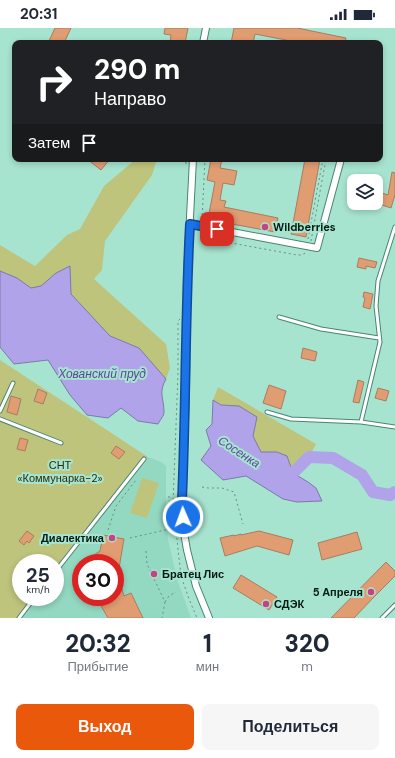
<!DOCTYPE html>
<html lang="ru">
<meta charset="utf-8">
<style>
:root{--surface:#fff;--page:#f6f6f7;--text:#1f2937;--muted:#747a83;--accent:#ea580c}
body{margin:0;font-family:"DM Sans",sans-serif;background:var(--page);color:var(--text);height:100vh;display:flex;flex-direction:column;font-size:15px;white-space:nowrap}
*{box-sizing:border-box;margin:0}
p{font-size:13px;color:var(--muted)}
.icon{flex:none;width:22px;height:22px;fill:none;stroke:currentColor;stroke-width:2;stroke-linecap:round;stroke-linejoin:round}
.map{position:relative;height:590px;overflow:hidden}
.sheet{display:flex;flex-direction:column;background:var(--surface);flex:1}
.sheet>*{flex:none}
.guide{position:absolute;left:12px;top:12px;width:371px;height:122px;border-radius:8px;box-shadow:0 2px 6px #0003;background:#202124;color:#fff;overflow:hidden}
.tools{position:absolute;left:347px;top:146px;display:grid;gap:8px}
.tools a{display:grid;place-items:center;width:36px;height:36px;border-radius:8px;background:var(--surface);box-shadow:0 2px 6px #0003;font-size:20px}
.speed{position:absolute;left:12px;top:526px;display:flex;gap:8px;font-size:20px;font-weight:700;text-align:center}
.speed>*{display:grid;place-content:center;width:52px;height:52px;border-radius:50%;background:var(--surface);box-shadow:0 2px 6px #0003;line-height:1}
.speed small{font-size:10px;font-weight:400}
.speed .limit{border:6px solid #d22;background:#fff;color:#111}
.pin{position:absolute;display:grid;place-items:center;width:34px;height:34px;color:#fff;margin:-17px;border-radius:8px;box-shadow:0 2px 6px #0006}
.me{position:absolute;width:44px;margin:-22px;rotate:358deg;stroke-linejoin:round;filter:drop-shadow(0 0 3px #0008)}
.turn{display:flex;align-items:center;gap:14px;height:84px;padding:0 16px;font-size:18px}
.turn .icon{width:52px;height:52px;stroke-width:2.5}
.turn b{display:block;font-size:28px;line-height:34px}
.then{display:flex;align-items:center;height:38px;padding:0 16px;background:#0003;gap:8px;font-size:15px}
.eta{display:flex;justify-content:space-evenly;align-items:center;height:68px;text-align:center}
.eta b{font-size:24px;font-weight:800;line-height:28px}
.primary-button{display:flex;gap:8px;margin-top:auto;padding:8px 16px}
.primary-button a{flex:1;height:46px;border-radius:8px;background:var(--accent);color:#fff;font-size:16px;font-weight:800;line-height:46px;text-align:center}
.primary-button a+a{background:var(--page);color:var(--text)}
.status{display:flex;justify-content:space-between;align-items:center;height:28px;padding:0 20px;background:var(--surface);direction:ltr}
.status svg{height:11px;fill:currentColor}
.map>svg:first-child{display:block}
</style>
<div class="status"><b>20:31</b><svg viewBox="0 0 49 12"><path d="M0 12V9h3v3zM5 12V6h3v6zM10 12V3h3v9zM15 12V0h3v12zM26 1h20v11H26zM47 4h2v5h-2z"/></svg></div>
<div class="map">
<svg width="395" height="590" viewBox="0 0 395 590">
<rect width="100%" height="100%" fill="#a7e4d0"/>
<path fill="#93d9c2" fill-rule="evenodd" d="M148,429L161,434L166,438V489L168,511L177,551L191,590H22L38,569H55V548ZM81,535H115V569H81Z"/>
<path fill="#bec47c" d="M136,131H157L152,147L105,213L102,242L94,251L166,316L170,340L166,351L139,320L110,308L71,266L70,238L56,245L41,258L31,260L17,250L0,243V217L35,238L67,207L80,201L104,158Z
M0,332L148,429L55,548V535H21V569H38L22,590H0Z
M218,359L316,416L309,429L293,445L277,424H261L253,408L231,377H221L213,372Z
M142,450L159,455L147,490L130,485Z"/>
<path fill="#b0a3e9" stroke="#7c7aa9" d="M70,238L71,266L110,308L139,320L166,351C158,365 164,370 164,384C164,388 160,392 158,396L138,393L121,380L108,390L87,387L70,367L48,332L14,336L0,319V243L17,250L31,260L41,258L56,245Z
M213,372L221,377L239,378L257,389L253,408L261,424H277L287,428L293,445L308,454L316,460L322,473L297,474L283,471L246,448L223,452L201,432L211,418L206,402L212,396Z"/>
<g fill="none" stroke-linecap="round" stroke-linejoin="round">
<path stroke="#b0a3e9" stroke-width="12" d="M277,443L293,445L309,429L333,430L362,447L373,464L390,467L395,464"/>
</g>
<path fill="#e19d72" stroke="#a97c61" d="M55,0H71L64,15H48Z
M165,0H188L185,15H170L171,7L164,6Z
M234,0H297L346,10L345,15H301L255,6L253,15H231Z
M87,131H110L101,142Z
M211,131H222L220,140L237,143L234,157L223,155L220,172L226,173L224,179L278,190L275,204L232,196V195L208,191L215,154L207,152Z
M305,131H320L306,209L291,206Z
M392,144L395,145V167L391,180L379,176L382,165L388,167Z
M359,230L377,234L375,240L366,238V241L357,239Z
M364,264L373,266L370,281L363,279L365,270L363,269Z
M303,320L317,324L315,333L301,330Z
M358,352L364,354L359,375L353,374Z
M269,357L286,363L281,381L263,375Z
M378,360L389,363L386,373L375,370Z
M38,361L47,365L43,376L34,373Z
M11,368L21,371L17,387L7,384Z
M20,410L28,412L25,423L17,421Z
M116,418L125,424L119,431L111,425Z
M27,503L34,508L29,515L27,513L24,517L19,513Z
M259,503L293,512L289,527L257,518L225,528L220,510L234,507V508L241,506V507Z
M357,504L362,521L322,532L318,515Z
M103,507L124,511L118,546L120,555L124,568L131,565L143,590H108L96,569H115V535H82L100,523Z
M386,534L395,543V548L374,569L354,590H331Z
M241,547L277,569L269,582L233,560Z"/>
<g fill="none" stroke-linecap="round" stroke-linejoin="round">
<g stroke="#4a8473" stroke-width="5">
<path id="service" d="M395,199L378,253L376,278L380,314L361,394L395,399
M279,289L321,301L379,310
M0,383L13,355
M267,384L291,391L361,394
M0,391L61,415
M55,544L144,431
M19,590L35,569
M382,590L395,577"/>
</g>
<g stroke="#4a8473" stroke-width="8">
<path id="minor" d="M203,15L206,0
M193,131L187,247L186,366L182,472L184,505L187,522L196,558L209,590
M190,196L317,220L341,131"/>
</g>
<path stroke="#639183" stroke-width="1" stroke-dasharray="2 3" stroke-linecap="butt" d="M186,136V131
M202,192L205,131
M308,211L323,131
M215,212L297,227H302L305,225
M311,213L326,131
M180,291L178,293V345L173,476L181,548L189,571L197,590
M202,459L208,460H222L234,464L243,496
M169,468V472L172,476
M108,502L116,478L136,452
M130,510L174,500
M146,523L147,536L165,574L162,590
M165,574L169,568L176,564"/>
<use href="#service" stroke="#fff" stroke-width="3"/>
<use href="#minor" stroke="#fff" stroke-width="6"/>
</g>
<g fill="none" stroke-linecap="round" stroke-linejoin="round">
<g stroke="#114b97" stroke-width="10">
<path id="route" d="M183,489L182,472C186,380 185,288 190,196L217,201"/>
</g>
<use href="#route" stroke="#1a73e8" stroke-width="7"/>
</g>
<g fill="#c64286" stroke="#a7e4d0" stroke-width="1.5">
<circle cx="265" cy="199" r="4"/>
<circle cx="112" cy="510" r="4"/>
<circle cx="154" cy="546" r="4"/>
<circle cx="371" cy="564" r="4"/>
<circle cx="266" cy="576" r="4"/>
</g>
<g text-anchor="middle" dominant-baseline="central" stroke-width="4" stroke-linejoin="round" paint-order="stroke">
<g font-size="11" font-weight="bold" fill="#021a13" stroke="#a7e4d0" text-anchor="start">
<text x="273" y="199">Wildberries</text>
<text x="104" y="510" text-anchor="end">Диалектика</text>
<text x="162" y="546">Братец Лис</text>
<text x="363" y="564" text-anchor="end">5 Апреля</text>
<text x="274" y="576">СДЭК</text>
</g>
<g font-size="11" fill="#2b2d0b" stroke="#a7e4d0">
<text x="60" y="437">СНТ<tspan x="60" dy="13">«Коммунарка-2»</tspan></text>
</g>
<g font-size="12" font-style="italic" fill="#5b4699" stroke="#a7e4d0">
<text x="102" y="346">Хованский пруд</text>
<text transform="translate(239 424) rotate(33)">Сосенка</text>
</g>
</g>
</svg>
<div class="tools">
<a><svg class="icon" aria-label="layers" viewBox="0 0 24 24"><path d="M12 4l9 5-9 5-9-5zM3 14l9 5 9-5"/></svg></a>
</div>
<div class="speed"><div>25<small>km/h</small></div><div class="limit">30</div></div>
<div class="pin" style="left:217px;top:201px;background:#d93025"><svg class="icon" aria-label="arrive" viewBox="0 0 24 24"><path d="M6 21V4h12l-3 4 3 4H6"/></svg></div>
<svg class="me" style="left:183px;top:489px" viewBox="-20 -20 40 40"><circle r="17" fill="#1a73e8" stroke="#fff" stroke-width="3"/><path d="M0-11L8 9 0 5-8 9z" fill="#fff"/></svg>
<div class="guide">
<div class="turn"><svg class="icon" aria-label="right" viewBox="0 0 24 24"><path d="M7 20v-9h11M14 6l5 5-5 5"/></svg><div><b>290 m</b>Направо</div></div>
<div class="then">Затем<svg class="icon" aria-label="arrive" viewBox="0 0 24 24"><path d="M6 21V4h12l-3 4 3 4H6"/></svg></div>
</div>
</div>
<section class="sheet">
<div class="eta">
<div><b>20:32</b><p>Прибытие</p></div>
<div><b>1</b><p>мин</p></div>
<div><b>320</b><p>m</p></div>
</div>
<div class="primary-button"><a>Выход</a><a>Поделиться</a></div>
</section>
